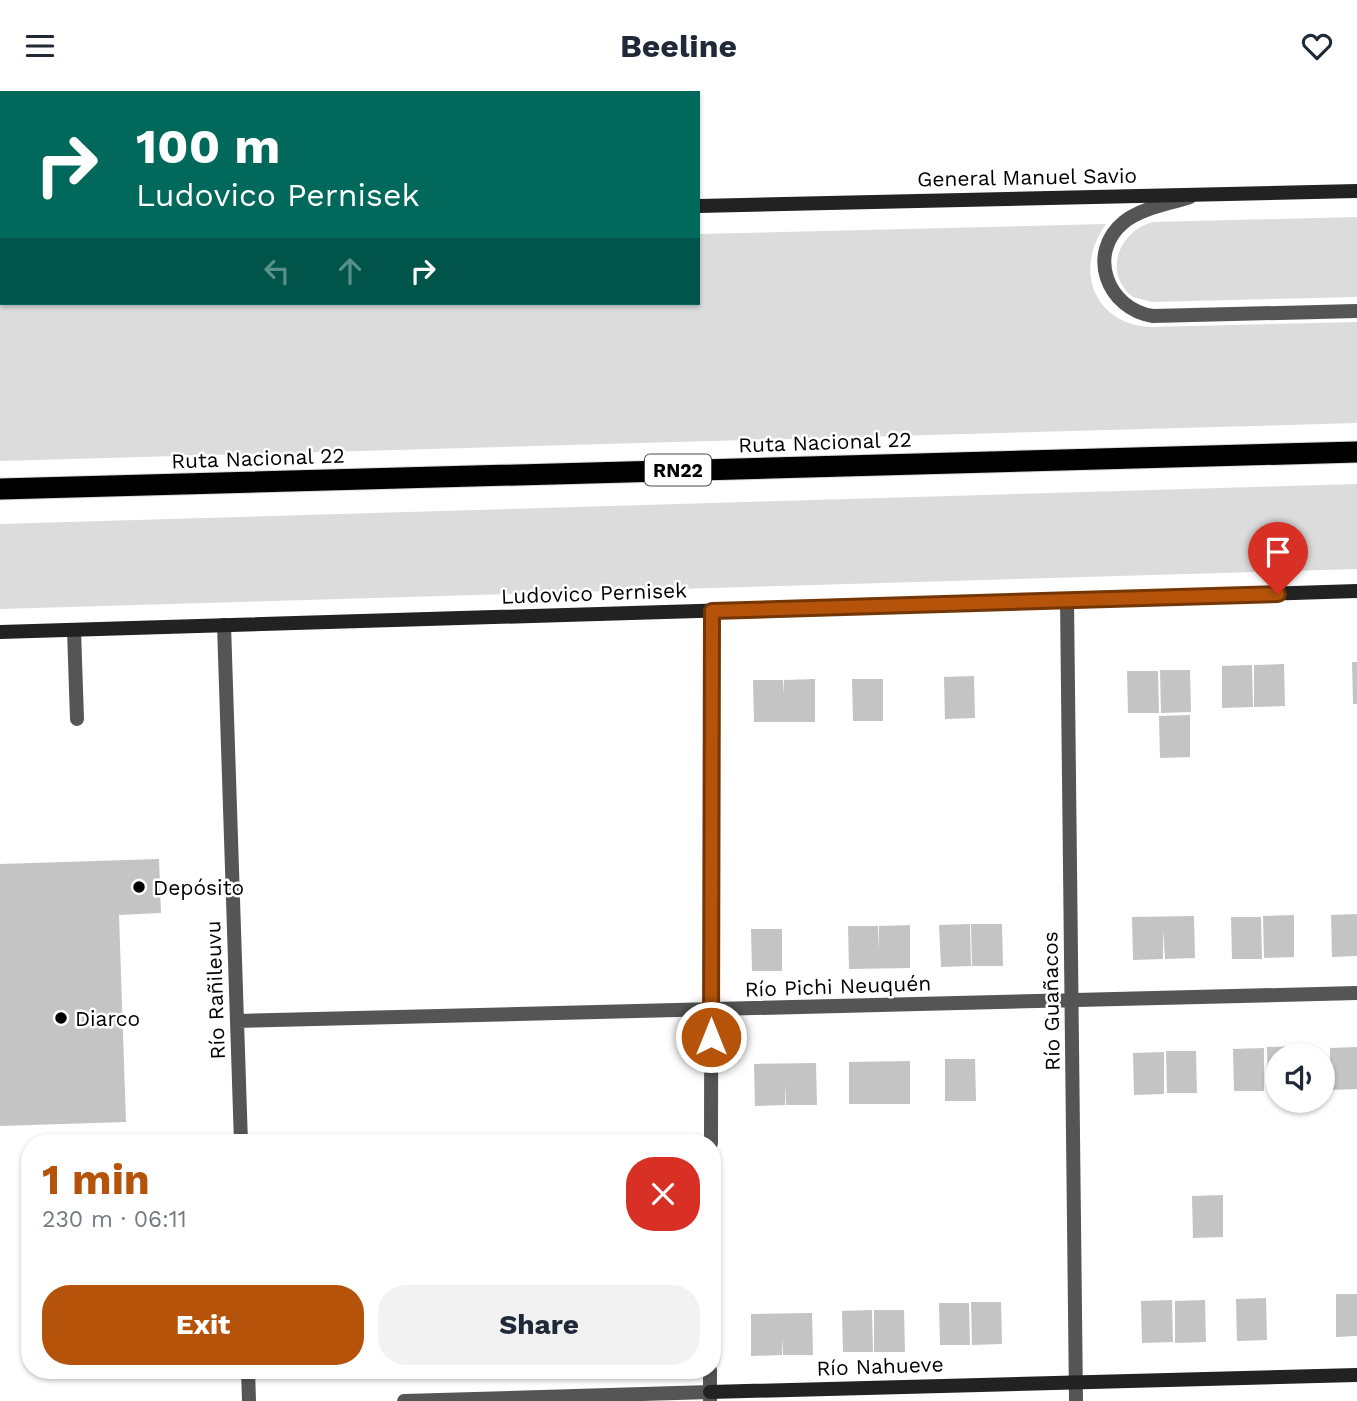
<!DOCTYPE html>
<meta charset="utf-8">
<style>
:root{--surface:#fff;--page:#f2f2f3;--text:#1f2937;--muted:#747a83;--accent:#b45309}
body{margin:0;font-family:"Work Sans",sans-serif;background:var(--page);color:var(--text);height:100vh;display:flex;flex-direction:column;font-size:26px;white-space:nowrap}
*{box-sizing:border-box;margin:0}
p{font-size:23px;color:var(--muted)}
.icon{flex:none;width:38px;height:38px;fill:none;stroke:currentColor;stroke-width:2;stroke-linecap:round;stroke-linejoin:round}
.map{position:relative;flex:1;overflow:hidden}
.sheet{position:absolute;left:21px;top:1043px;width:700px;height:245px;display:flex;flex-direction:column;background:var(--surface);border-radius:28px;box-shadow:0 2px 5px #0004}
.sheet>*{flex:none}
.top-card{position:absolute;left:0px;top:0px;width:700px;height:214px;box-shadow:0 2px 5px #0004;background:#00695c;color:#fff;overflow:hidden}
.controls{position:absolute;left:1265px;top:952px;display:grid;gap:14px}
.controls a{display:grid;place-items:center;width:70px;height:70px;border-radius:50%;background:var(--surface);box-shadow:0 2px 5px #0004;font-size:35px}
.pin{position:absolute;display:grid;place-items:center;width:60px;height:60px;color:#fff;margin:-72px -30px;border-radius:50% 50% 50% 0;rotate:-45deg;box-shadow:0 0 7px #0007}
.pin .icon{rotate:45deg}
.me{position:absolute;width:77px;margin:-38px;rotate:0deg;stroke-linejoin:round;filter:drop-shadow(0 0 5px #0008)}
.turn{display:flex;align-items:center;gap:24px;height:147px;padding:0 21px;font-size:32px}
.turn .icon{width:91px;height:91px;stroke-width:2.5}
.turn b{display:block;font-size:49px;line-height:60px}
.lanes{display:flex;align-items:center;height:66px;padding:0 21px;background:#0003;justify-content:center;gap:35px;direction:ltr}
.lanes .off{opacity:.35}
.round{display:grid;place-items:center;flex:none;width:74px;height:74px;border-radius:28px;background:var(--page)}
.head{display:flex;align-items:center;justify-content:space-between;height:119px;padding:0 21px}
h1{font-size:42px;font-weight:700;line-height:52px;color:var(--accent)}
.action{display:flex;gap:14px;margin-top:auto;padding:14px 21px}
.action a{flex:1;height:80px;border-radius:28px;background:var(--accent);color:#fff;font-size:28px;font-weight:700;line-height:80px;text-align:center}
.action a+a{background:var(--page);color:var(--text)}
header{display:flex;justify-content:space-between;align-items:center;height:91px;padding:0 21px;background:var(--surface);font-size:32px;font-weight:700}
.map>svg:first-child{display:block}
</style>
<header><svg class="icon" aria-label="menu" viewBox="0 0 24 24"><path d="M4 6h16M4 12h16M4 18h16"/></svg>Beeline<svg class="icon" aria-label="heart" viewBox="0 0 24 24"><path d="M12 20l-8-8c-3-5 5-10 8-4 3-6 11-1 8 4z"/></svg></header>
<div class="map">
<svg width="1357" height="1310" viewBox="0 0 1357 1310">
<rect width="100%" height="100%" fill="#fff"/>
<path fill="#dcdcdc" d="M1357,126V206L1152,211L1133,206C1102,182 1119,140 1153,131Z
M1106,133C1073,179 1094,234 1152,236L1357,231V332L0,370V160L2,212H698V143Z
M1357,393V478L0,518V433Z"/>
<path fill="#c4c4c4" d="M1352,571H1357V613H1353Z
M1284,573L1285,615L1254,616V574Z
M1252,574L1253,616L1222,617V575Z
M1160,579H1190L1191,621L1161,622Z
M1127,580H1158L1159,622H1128Z
M974,585L975,627L945,628L944,586Z
M815,588V631H754L753,589H783L784,604V589Z
M852,588H883V630H853Z
M1190,624V666L1160,667L1159,625Z
M159,768L161,822L119,824L126,1031L0,1035V773Z
M1357,823V865L1332,866L1331,824Z
M1294,824V866L1264,867L1263,825Z
M1194,825L1195,867L1165,868L1163,838V868L1133,869L1132,826Z
M1231,826H1261L1262,868H1232Z
M970,833L971,875L941,876L939,834Z
M971,833H1002L1003,875H972Z
M910,834V877L849,878L848,835H878L879,860V835Z
M751,838H782V880H752Z
M1298,955V964H1278V998H1268L1267,956Z
M1357,956V998L1330,999V957Z
M1264,957V1000H1234L1233,958Z
M1166,960H1196L1197,1002H1167Z
M1164,961V1003L1134,1004L1133,962Z
M945,968H975L976,1010H945Z
M910,970V1013H849V971Z
M816,972L817,1014H786V992L785,1014L755,1015L754,973Z
M1223,1104V1146L1193,1147L1192,1105Z
M1336,1203H1357V1245L1336,1246Z
M1266,1207L1267,1249L1237,1250L1236,1208Z
M1172,1209L1173,1251L1142,1252L1141,1210Z
M1205,1209L1206,1251L1175,1252V1210Z
M971,1211H1001L1002,1253L972,1254Z
M939,1212H969L970,1254H940Z
M872,1219L873,1261H843L842,1220Z
M874,1219H904L905,1261H874Z
M812,1222L813,1264H783V1246L782,1264L751,1265V1223Z"/>
<g fill="none" stroke-linecap="round" stroke-linejoin="round">
<g stroke="#dbdbdb" stroke-width="23">
<path id="highway" d="M0,398L1357,361"/>
</g>
<path stroke="#555" stroke-width="14" d="M74,539L77,628"/>
<path stroke="#555" stroke-width="14" d="M472,0V2
M1190,106C1169,113 1141,117 1124,131C1086,162 1107,218 1153,225L1357,220
M1067,509L1076,1310
M224,534L241,1052
M237,930L1357,902
M711,1052L712,520
M248,1279L249,1310
M710,1309V1279
M404,1310L710,1301"/>
<path stroke="#222" stroke-width="14" d="M698,115L1357,100
M0,132H2
M0,541L1357,500
M710,1301L1357,1284"/>
<use href="#highway" stroke="#000" stroke-width="21"/>
</g>
<g fill="none" stroke-linecap="round" stroke-linejoin="round">
<g stroke="#753606" stroke-width="18">
<path id="route" d="M711,946L712,520L1278,503"/>
</g>
<use href="#route" stroke="#b45309" stroke-width="12"/>
</g>
<g fill="#000" stroke="#fff" stroke-width="2.5">
<circle cx="139" cy="796" r="7"/>
<circle cx="61" cy="927" r="7"/>
</g>
<g text-anchor="middle" dominant-baseline="central" stroke-width="5" stroke-linejoin="round" paint-order="stroke">
<rect fill="#fff" stroke="#4c4c4c" stroke-width="2" x="645" y="363.5" width="66" height="31" rx="5"/>
<g font-size="19" font-weight="bold" fill="#000">
<text x="678" y="379">RN22</text>
</g>
<g font-size="21" fill="#000" stroke="#fff">
<text transform="translate(1027 86) rotate(-1)">General Manuel Savio</text>
<text transform="translate(825 351) rotate(-2)">Ruta Nacional 22</text>
<text transform="translate(258 367) rotate(-2)">Ruta Nacional 22</text>
<text transform="translate(594 502) rotate(-2)">Ludovico Pernisek</text>
<text transform="translate(838 895) rotate(-2)">Río Pichi Neuquén</text>
<text transform="translate(215 899) rotate(-92)">Río Rañileuvu</text>
<text transform="translate(1051 910) rotate(-91)">Río Guañacos</text>
<text transform="translate(880 1275) rotate(-2)">Río Nahueve</text>
</g>
<g font-size="21" fill="#000" stroke="#fff" text-anchor="start">
<text x="153" y="796">Depósito</text>
<text x="75" y="927">Diarco</text>
</g>
</g>
</svg>
<div class="controls">
<a><svg class="icon" aria-label="sound" viewBox="0 0 24 24"><path d="M4 9h4l5-4v14l-5-4H4zM17 9q2 3 0 6"/></svg></a>
</div>
<div class="pin" style="left:1278px;top:503px;background:#d93025"><svg class="icon" aria-label="arrive" viewBox="0 0 24 24"><path d="M6 21V4h12l-3 4 3 4H6"/></svg></div>
<svg class="me" style="left:711px;top:946px" viewBox="-20 -20 40 40"><circle r="17" fill="#b45309" stroke="#fff" stroke-width="3"/><path d="M0-11L8 9 0 5-8 9z" fill="#fff"/></svg>
<div class="top-card">
<div class="turn"><svg class="icon" aria-label="right" viewBox="0 0 24 24"><path d="M7 20v-9h11M14 6l5 5-5 5"/></svg><div><b>100 m</b>Ludovico Pernisek</div></div>
<div class="lanes"><svg class="icon off" aria-label="left" viewBox="0 0 24 24"><path d="M17 20v-9H6M10 6l-5 5 5 5"/></svg><svg class="icon off" aria-label="ahead" viewBox="0 0 24 24"><path d="M12 20V5M6 11l6-6 6 6"/></svg><svg class="icon" aria-label="right" viewBox="0 0 24 24"><path d="M7 20v-9h11M14 6l5 5-5 5"/></svg></div>
</div>
<section class="sheet">
<div class="head"><div><h1>1 min</h1><p>230 m · 06:11</p></div><a class="round" style="background:#d93025;color:#fff"><svg class="icon" aria-label="close" viewBox="0 0 24 24"><path d="M6 6l12 12M18 6L6 18"/></svg></a></div>
<div class="action"><a>Exit</a><a>Share</a></div>
</section>
</div>
